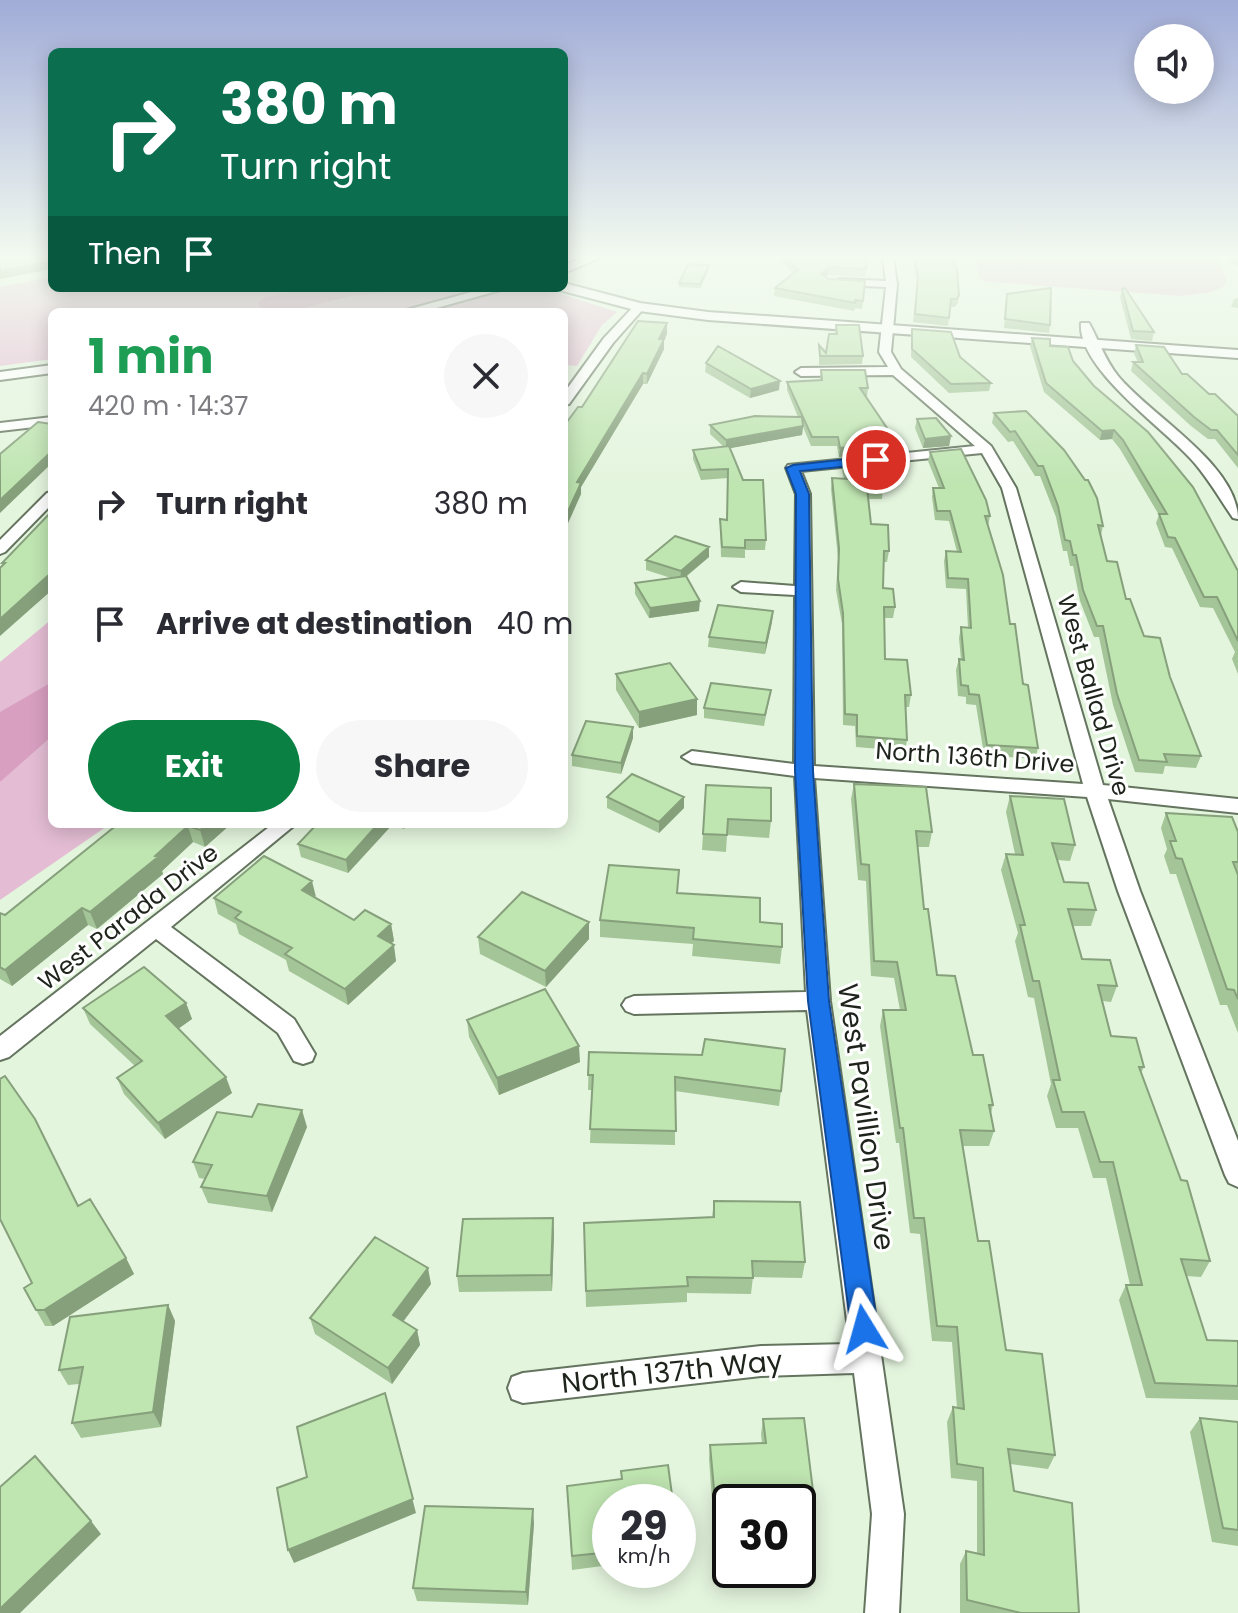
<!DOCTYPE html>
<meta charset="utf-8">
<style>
:root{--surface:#fff;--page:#f7f7f7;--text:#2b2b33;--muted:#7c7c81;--accent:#0b8043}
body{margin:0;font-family:Poppins,sans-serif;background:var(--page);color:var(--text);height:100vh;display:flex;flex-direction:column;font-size:30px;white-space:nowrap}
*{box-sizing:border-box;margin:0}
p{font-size:26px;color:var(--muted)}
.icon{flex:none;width:44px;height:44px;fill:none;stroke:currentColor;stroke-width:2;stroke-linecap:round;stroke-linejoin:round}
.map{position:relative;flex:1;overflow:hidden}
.panel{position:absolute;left:48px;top:308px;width:520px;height:520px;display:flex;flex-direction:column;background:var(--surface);border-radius:12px;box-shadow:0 4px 20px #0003}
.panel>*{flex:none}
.hud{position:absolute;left:48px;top:48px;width:520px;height:244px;border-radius:12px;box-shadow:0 4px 20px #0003;background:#0b6e4f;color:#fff;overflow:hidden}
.buttons{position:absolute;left:1134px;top:24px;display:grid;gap:16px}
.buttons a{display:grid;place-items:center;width:80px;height:80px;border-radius:50%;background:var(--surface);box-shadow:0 4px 20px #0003;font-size:40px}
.speed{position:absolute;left:592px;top:1484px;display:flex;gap:16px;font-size:40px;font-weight:700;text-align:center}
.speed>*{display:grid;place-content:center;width:104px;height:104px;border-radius:50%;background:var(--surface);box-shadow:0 4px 20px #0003;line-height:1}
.speed small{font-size:20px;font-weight:400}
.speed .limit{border:4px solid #111;border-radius:12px;background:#fff;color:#111}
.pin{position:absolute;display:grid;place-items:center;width:68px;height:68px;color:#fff;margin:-34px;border:4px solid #fff;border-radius:50%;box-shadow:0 2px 8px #0007}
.me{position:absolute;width:88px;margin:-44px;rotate:352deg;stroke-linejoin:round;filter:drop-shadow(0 0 6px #0008)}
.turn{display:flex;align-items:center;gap:28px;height:168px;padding:0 40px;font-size:36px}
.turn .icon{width:104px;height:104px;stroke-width:2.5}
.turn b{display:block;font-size:56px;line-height:68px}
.then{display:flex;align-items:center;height:76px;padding:0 40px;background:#0003;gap:16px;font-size:30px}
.round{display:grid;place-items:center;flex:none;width:84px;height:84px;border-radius:42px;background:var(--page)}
.headline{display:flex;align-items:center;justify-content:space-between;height:136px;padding:0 40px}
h1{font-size:48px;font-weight:700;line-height:60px;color:#1e9e55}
.button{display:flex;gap:16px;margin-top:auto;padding:16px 40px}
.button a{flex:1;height:92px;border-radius:48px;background:var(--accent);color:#fff;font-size:32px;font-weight:700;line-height:92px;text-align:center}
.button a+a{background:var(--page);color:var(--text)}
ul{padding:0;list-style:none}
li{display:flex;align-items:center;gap:24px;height:120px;padding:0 40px}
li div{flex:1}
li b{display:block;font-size:30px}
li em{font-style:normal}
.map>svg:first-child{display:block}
</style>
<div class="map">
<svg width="1238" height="1613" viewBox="0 0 1238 1613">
<rect width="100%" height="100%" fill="#e4f5de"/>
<path fill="#e4bdd4" d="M974,258H1217L1227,280L1223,287L1208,293L1180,296L981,281Z
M52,277V288H526L549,290L617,312L602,325L577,366L564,365V312H52V359L0,366V287Z
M52,619V824H110L0,900V662Z"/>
<path fill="#d89fc1" d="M310,288H420L351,296L304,308L262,309L257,303L265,297Z
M52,682V736L0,782V712Z"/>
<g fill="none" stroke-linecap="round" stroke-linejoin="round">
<g stroke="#64745f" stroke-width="4">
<path id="minor" d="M883,258H893L897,284L891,352L901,369L991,446L1016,488L1103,785L1238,799V813L1108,799L1140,891L1238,1141V1187L1229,1183L1225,1175L1118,891L1087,797L814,778L830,1001L904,1514L899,1613H865L872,1514L854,1373L761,1376L523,1403L512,1399L508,1388L512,1377L523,1373L761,1346L850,1344L807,1010L634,1014L626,1011L622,1005L626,999L634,996L806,992L795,776L692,763L682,757L692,751L794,764L795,595L741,592L733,587L741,582L795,586L796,494L786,468L788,465L975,446L893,375L801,376L795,372L801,368L888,367L879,352L886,287L840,285L835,282L840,279L886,281ZM982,453L1002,488L1083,784L814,766L810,494L801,471Z
M635,305L645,307L613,343L569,404L564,405V393L604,338Z
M1081,323H1089C1099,341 1105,360 1118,376C1151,416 1238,465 1238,519L1233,518C1219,498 1207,476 1190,458C1162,427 1077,368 1081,323Z
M52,417V425L0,431V423Z
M52,492V504L5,552L0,554V540L47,493Z
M273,824H296L171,927L294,1019L315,1054L312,1061L303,1064L294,1061L278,1033L156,939L9,1057L0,1060V1036Z"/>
</g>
<g stroke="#64745f" stroke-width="4">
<path id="tertiary" d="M582,258H600L564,273V265Z
M564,283L640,303L708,312L1238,350V358L708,320L639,311L559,290L564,288Z
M486,288H508L422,312H399Z
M52,365V373L0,380V372Z"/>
</g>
<use href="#minor" fill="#fff" fill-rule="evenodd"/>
<use href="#tertiary" fill="#fff" fill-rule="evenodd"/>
</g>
<path fill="#a4c598" d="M781,258H867L865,277L828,275L826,277L863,301L862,309L855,308L854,311L774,296L775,288L794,274L781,261Z
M912,258H954L958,303L955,307H950L948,326L913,322L917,283Z
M1230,258H1238V267L1229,262Z
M709,265V269L700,288L679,287V283Z
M1122,289L1154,332L1152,341L1131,339L1120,297Z
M1007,294L1050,325L1049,333L1004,328Z
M1238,298V308L1231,307L1234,299Z
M836,325L863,356L862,364L819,365V345L826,353L835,334Z
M912,329L960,357L991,383L989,391L949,393L911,357Z
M667,334L664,340V349L647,384H643L581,487V494L564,532L582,407Z
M1032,338L1050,346L1073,361L1238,571V674L1232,659L1235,652L1213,608L1200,607L1172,548L1165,547L1156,523L1159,515L1120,449L1112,439L1100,440L1044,392L1030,346Z
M1136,345L1182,374L1238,416V468L1215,439H1208L1191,426L1131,371L1133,362H1138L1134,354Z
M706,363L779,390L750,398L705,372Z
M821,370L868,388L867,396L866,397L891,434L890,443L870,445L869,454L839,457L837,446H811L803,427L802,435L730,448L766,540L765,550H745V558L721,557L720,519L727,520L728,478L701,480L693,459V450L724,447L710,434V425L798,417L787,390V382L820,380Z
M1026,411L1103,526L1101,535L1107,561L1144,636L1170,677L1201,756L1196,768L1165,766L1163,774L1135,772L1113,705L1099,637H1094L1080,601L1073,566H1070L1067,551H1063L1056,517L1040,476H1035L1013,441L1008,442L992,423L994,413Z
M917,419L951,436L949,446L923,448L915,428Z
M930,452L990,516L988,526L1038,748L1035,759L984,755L976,705L966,704V697L958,696L956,670L959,659L961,660L959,638L961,627L968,628L966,589L946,588L944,561L946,551L957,552L949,521L935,520L932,497L933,488H939L928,461Z
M843,460L883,488L882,499H868L871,524L889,551L887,562H884L883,588L895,607L893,618H885V659L911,695L909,707H905L907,740L905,751L856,747L855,726L843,725L842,624L836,590L838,558L831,489L832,478L844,479L842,470Z
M709,557L686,577L699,611L649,618L635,594V583L671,578L646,570V560Z
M773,611L772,622L765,654L708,647L709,637Z
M616,674L697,715L639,728L616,690Z
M771,690L764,726L704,718V708Z
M633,727V738L621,774L572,766V755Z
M854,784L932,832L929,847H918L924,909L937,975L973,1055L993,1105L991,1113L994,1131L989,1146H962L978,1241L1006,1350L1055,1455L1048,1469L1010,1464L1014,1491L1079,1613H960V1564L966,1551L977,1553V1481L951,1478L947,1422L953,1407L957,1408L952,1342L932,1341L920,1234L910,1233L899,1143H896L880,1026L883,1010H900L894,978L871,976L866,881L858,880L851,799Z
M706,785L771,821L769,838L727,835L726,852L702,850Z
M1010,796L1075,845L1070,861L1057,860L1064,882L1096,910L1091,926H1073L1082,959L1117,986L1111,1002L1103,1001L1111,1036L1144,1067L1141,1073L1210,1261L1201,1277L1186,1276L1207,1340L1238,1341V1400L1146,1398L1119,1300L1126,1285H1130L1106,1178H1093L1078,1128H1056L1047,1096L1051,1084L1034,998L1028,997L1015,941L1018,933L1001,870L1006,854H1015L1006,812Z
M607,797L684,808L659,833L607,808Z
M1166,813L1238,832V1033L1227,1005H1220L1176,874H1170L1164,856L1167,849L1161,828Z
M118,824H231L205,847L193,842L162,871L163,874L97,929L88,925L12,986L0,979V913L5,915Z
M317,824H409L404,829L392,825L348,873L301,857L298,844Z
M678,893L760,922L782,947L780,964L692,956L693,944L600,937V920Z
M316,897L354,920L391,924L394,941L391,943L396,961L348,1005L289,971L286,960L239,934L236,924L218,914L214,898Z
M589,922V939L546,987L480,954L478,937Z
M186,1003L192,1019L178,1029L232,1093L165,1139L124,1094L117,1078L135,1066L90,1024L83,1008Z
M467,1020L580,1062L499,1095L469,1037Z
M589,1052L781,1091L779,1106L675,1091V1145L590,1143L592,1090H588Z
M307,1127L272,1212L208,1203L201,1187L205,1179L199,1178L193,1162Z
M714,1201L805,1262L802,1278L753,1277L751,1294L687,1293V1302L586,1307L584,1223L712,1217Z
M79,1206L126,1258L134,1274L53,1326H45L36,1310L32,1283Z
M553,1218L554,1234L552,1291L459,1292L457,1276Z
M431,1284L403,1322L417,1330L420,1345L392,1384L315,1334L310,1318Z
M168,1305L175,1321L161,1427L81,1438L72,1423L79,1384L68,1385L59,1370Z
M1200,1418L1238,1422V1546L1212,1542L1190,1432Z
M763,1419L815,1507L812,1521L798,1522V1502H730V1513L713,1514L709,1459L710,1445L762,1443L761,1434Z
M668,1465L610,1502V1565L572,1570L567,1486L621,1479V1471Z
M534,1523L528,1605L417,1601L413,1588Z"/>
<path fill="#86a07c" d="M52,261V269L0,279V271Z
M709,265V269L700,288V284Z
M829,267L828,275L820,282L821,274Z
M667,323V334L664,340V349L647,384V374L659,339Z
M643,373V384L581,487V494L564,532V520L577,482Z
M780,381L779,390L750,398L751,389Z
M803,426L802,435L726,449V440Z
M1114,430L1112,439L1100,440L1102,431Z
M951,436L949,446L923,448L925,439Z
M870,444L869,454L839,457L840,448Z
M52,451V463L0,513V500Z
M709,547V557L680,581L681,571Z
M52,572V590L0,636V619Z
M700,601L699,611L649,618L650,608Z
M773,611L772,622L765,654L766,643Z
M697,699V715L639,728V712Z
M633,727V738L621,774V763Z
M684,797V808L659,833V822Z
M208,824H231L205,847L200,830Z
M378,824L392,825L348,873L346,860Z
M188,826L193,842L162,871L163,874L97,929L90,912Z
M312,881L316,897L302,890Z
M82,908L88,925L12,986L5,970Z
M589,922V939L546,987L545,971Z
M391,924L394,941L381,953L378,936Z
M394,945L396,961L348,1005L345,989Z
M186,1003L192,1019L172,1033L166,1016Z
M579,1046L580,1062L499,1095L497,1078Z
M226,1077L232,1093L165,1139L158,1123Z
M302,1110L307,1127L272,1212L267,1196Z
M553,1218L554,1234L552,1291L551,1275Z
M126,1258L134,1274L53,1326L44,1310Z
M428,1268L431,1284L396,1331L393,1315Z
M168,1305L175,1321L161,1427L153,1412Z
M417,1330L420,1345L392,1384L388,1368Z
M385,1393L416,1513L294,1563L288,1550Z
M533,1509L534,1523L528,1605L526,1592Z
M91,1521L101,1534L20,1613H0V1609Z"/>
<path fill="#bfe5b1" stroke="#86a07c" stroke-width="2" d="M0,258H52V261L0,271Z
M786,258H867L866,269L829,267L821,274L829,279L865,281L863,301L855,300V303L775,288L798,270Z
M915,258H954L957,271L959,295L957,299H951L949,318L915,314L918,275Z
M688,264L709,265L700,284L679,283Z
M1051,288L1050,325L1005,319L1007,294Z
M1125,288L1154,332L1133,331L1122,289Z
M638,321L667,323L659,339H664L647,374L643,373L577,482L581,483L564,520V426L578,407H582Z
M836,325H859L863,356H820L819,345L826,353L829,334H837Z
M912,329L951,332L960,357L991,383L951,384L912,349Z
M1032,338L1050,339V346L1068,347L1073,361L1094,386L1148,432L1193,487L1238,571V641L1217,597H1204L1175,538L1168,537L1159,514H1167L1123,440L1114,430L1102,431L1046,383Z
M1136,345L1164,347L1182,374H1187L1209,394H1215L1238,416V455L1217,430H1211L1194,417L1133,362H1143Z
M718,346L780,381L751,389L706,363Z
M821,370H865L868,388H860L891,434L865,436L870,444L840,448L838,437H812L787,382L822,380Z
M1026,411L1064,450L1085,480H1088L1097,498L1103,526L1098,525L1107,561L1117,562L1126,599H1130L1144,636L1160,638L1170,677L1201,756L1164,754L1167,762L1139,760L1117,694L1103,626H1097L1083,590L1076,555H1073L1070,541L1065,540L1058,506L1043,466H1038L1015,431L1010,432L994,413Z
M755,416L802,417L803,426L726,440L710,425Z
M936,418L951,436L925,439L917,419Z
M38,422L52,424V451L0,500V454Z
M729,446L743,480H763L766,540H745V548L722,547L720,519L727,520L728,469L701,470L693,450Z
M961,449L986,500L990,516H985L1003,575L1010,624H1015L1023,684L1028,685L1038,748L987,745L979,695L969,694L968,686L961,685L959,659L964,660L961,627L971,628L968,579L948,578L946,551L961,552L950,511H937L933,488H944L930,452Z
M874,457L883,488H867L871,524L888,525L889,551H884L883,588L893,589L895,607H884L885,659L907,660L911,695H905L907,740L857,736V715L845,714L843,613L838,579L839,548L832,478L848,479L843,460Z
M52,511V572L0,619V568L5,563H2Z
M675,536L709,547L681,571L646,560Z
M686,576L700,601L650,608L635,583Z
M718,605L773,611L766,643L709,637Z
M670,663L697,699L639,712L616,674Z
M711,683L771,690L765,715L704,708Z
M586,721L633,727L621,763L572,755Z
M632,774L684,797L659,822L607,797Z
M854,784L926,787L932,832L916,831L924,909H928L937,975L955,976L973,1055H983L993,1105H989L994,1131L960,1130L978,1241H989L1006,1350L1042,1354L1055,1455L1008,1449L1014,1491L1072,1503L1079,1613H1021L967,1600L966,1551L984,1555L983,1468L957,1464L953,1407L964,1409L957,1327L937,1326L924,1218H914L903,1128H900L883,1010H906L897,962L874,961L869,865L861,864Z
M706,785L771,788V821L728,819L727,835L703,834Z
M1010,796L1064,799L1075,845L1052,843L1064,882L1088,883L1096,910L1068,909L1082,959L1110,960L1117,986L1098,985L1111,1036L1136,1038L1144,1067H1139L1181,1180L1187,1181L1210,1261L1181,1259L1207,1340L1238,1341V1386L1155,1383L1126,1285H1142L1113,1162H1100L1084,1112H1062L1053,1080H1060L1039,981H1033L1020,925H1025L1006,854L1023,855Z
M1166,813L1232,817L1238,832V862H1233L1238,875V999L1234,990L1227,989L1182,859L1176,858L1170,841H1176Z
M118,824H208L200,830L188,826L155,856L158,857L90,912L82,908L5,970L0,967V913L5,915Z
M317,824H378L346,860L298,844Z
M264,856L312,881L302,890L354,920L365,910L391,924L378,936L394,945L345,989L285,954L292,948L235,918L241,912L214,898Z
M609,865L679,870L677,893L760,898V922L782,924V947L693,939L694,928L600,920Z
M522,892L589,922L545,971L478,937Z
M144,967L186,1003L166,1016L226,1077L158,1123L117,1078L142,1061L83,1008Z
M545,989L579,1046L497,1078L467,1020Z
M705,1039L785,1049L781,1091L675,1077L676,1131L590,1129L593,1075H588L589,1052L702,1055Z
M5,1076L35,1119L78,1206L90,1199L126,1258L44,1310H36L24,1288L32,1283L0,1219V1079Z
M258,1104L302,1110L267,1196L201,1187L212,1165L193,1162L217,1112L252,1117Z
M714,1201L800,1202L805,1262L752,1261L753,1278L687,1277L688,1286L586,1291L584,1223L714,1217Z
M553,1218L551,1275L457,1276L463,1219Z
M375,1237L428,1268L393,1315L417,1330L388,1368L310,1318Z
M168,1305L153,1412L72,1423L83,1367L59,1370L70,1317Z
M385,1393L413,1499L288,1550L277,1488L307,1477L297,1427Z
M804,1418L815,1507L798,1508V1502H741V1499L715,1500L710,1445L766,1443L763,1419Z
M1200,1418L1238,1422V1530L1223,1528Z
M35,1456L91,1521L0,1609V1487Z
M668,1465L673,1502H610V1552L572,1556L567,1486L622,1479L621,1471Z
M425,1506L533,1509L526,1592L413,1588Z"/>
<linearGradient id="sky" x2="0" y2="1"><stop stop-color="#a1acd8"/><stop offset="0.53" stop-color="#f3faf0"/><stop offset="1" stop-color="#f3faf0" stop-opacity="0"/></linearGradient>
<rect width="1238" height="484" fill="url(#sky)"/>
<path fill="#1a73e8" stroke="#114b97" stroke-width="2" d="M876,456L880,458V463L800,471L809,494L813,771L829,1001L878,1329L874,1338L864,1341L855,1338L851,1329L808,1001L795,771L796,494L786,468L793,465Z"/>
<g text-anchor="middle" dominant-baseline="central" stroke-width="6" stroke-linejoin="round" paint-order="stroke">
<g font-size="24" fill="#1e241c" stroke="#fff">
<text transform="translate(1094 695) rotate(74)">West Ballad Drive</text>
<text transform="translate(975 757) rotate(4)">North 136th Drive</text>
<text transform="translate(128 917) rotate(-38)">West Parada Drive</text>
</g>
<g font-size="28" fill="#1e241c" stroke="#fff">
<text transform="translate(866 1117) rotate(82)">West Pavillion Drive</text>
<text transform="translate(672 1372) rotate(-6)">North 137th Way</text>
</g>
</g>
</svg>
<div class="buttons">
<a><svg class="icon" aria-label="sound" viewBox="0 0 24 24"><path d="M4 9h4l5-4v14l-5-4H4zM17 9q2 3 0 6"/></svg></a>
</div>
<div class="speed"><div>29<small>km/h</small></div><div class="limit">30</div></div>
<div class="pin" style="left:876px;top:460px;background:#d93025"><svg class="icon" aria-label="arrive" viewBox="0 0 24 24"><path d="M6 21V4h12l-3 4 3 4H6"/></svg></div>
<svg class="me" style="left:864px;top:1329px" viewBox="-20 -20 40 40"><path d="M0-17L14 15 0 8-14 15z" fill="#1a73e8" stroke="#fff" stroke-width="4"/></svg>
<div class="hud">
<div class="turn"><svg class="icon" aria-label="right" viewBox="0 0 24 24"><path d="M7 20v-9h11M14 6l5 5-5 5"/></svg><div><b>380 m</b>Turn right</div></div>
<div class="then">Then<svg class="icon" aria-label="arrive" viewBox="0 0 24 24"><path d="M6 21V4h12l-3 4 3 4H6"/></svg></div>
</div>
<section class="panel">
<div class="headline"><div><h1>1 min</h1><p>420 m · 14:37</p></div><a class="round"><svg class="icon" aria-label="close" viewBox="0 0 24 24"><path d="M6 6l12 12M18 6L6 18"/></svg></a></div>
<ul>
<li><svg class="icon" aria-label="right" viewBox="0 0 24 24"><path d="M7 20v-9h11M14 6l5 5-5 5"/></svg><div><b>Turn right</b></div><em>380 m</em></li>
<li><svg class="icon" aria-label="arrive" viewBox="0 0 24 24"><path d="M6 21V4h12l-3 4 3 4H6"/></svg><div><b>Arrive at destination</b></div><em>40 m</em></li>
</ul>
<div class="button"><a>Exit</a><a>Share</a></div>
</section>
</div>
